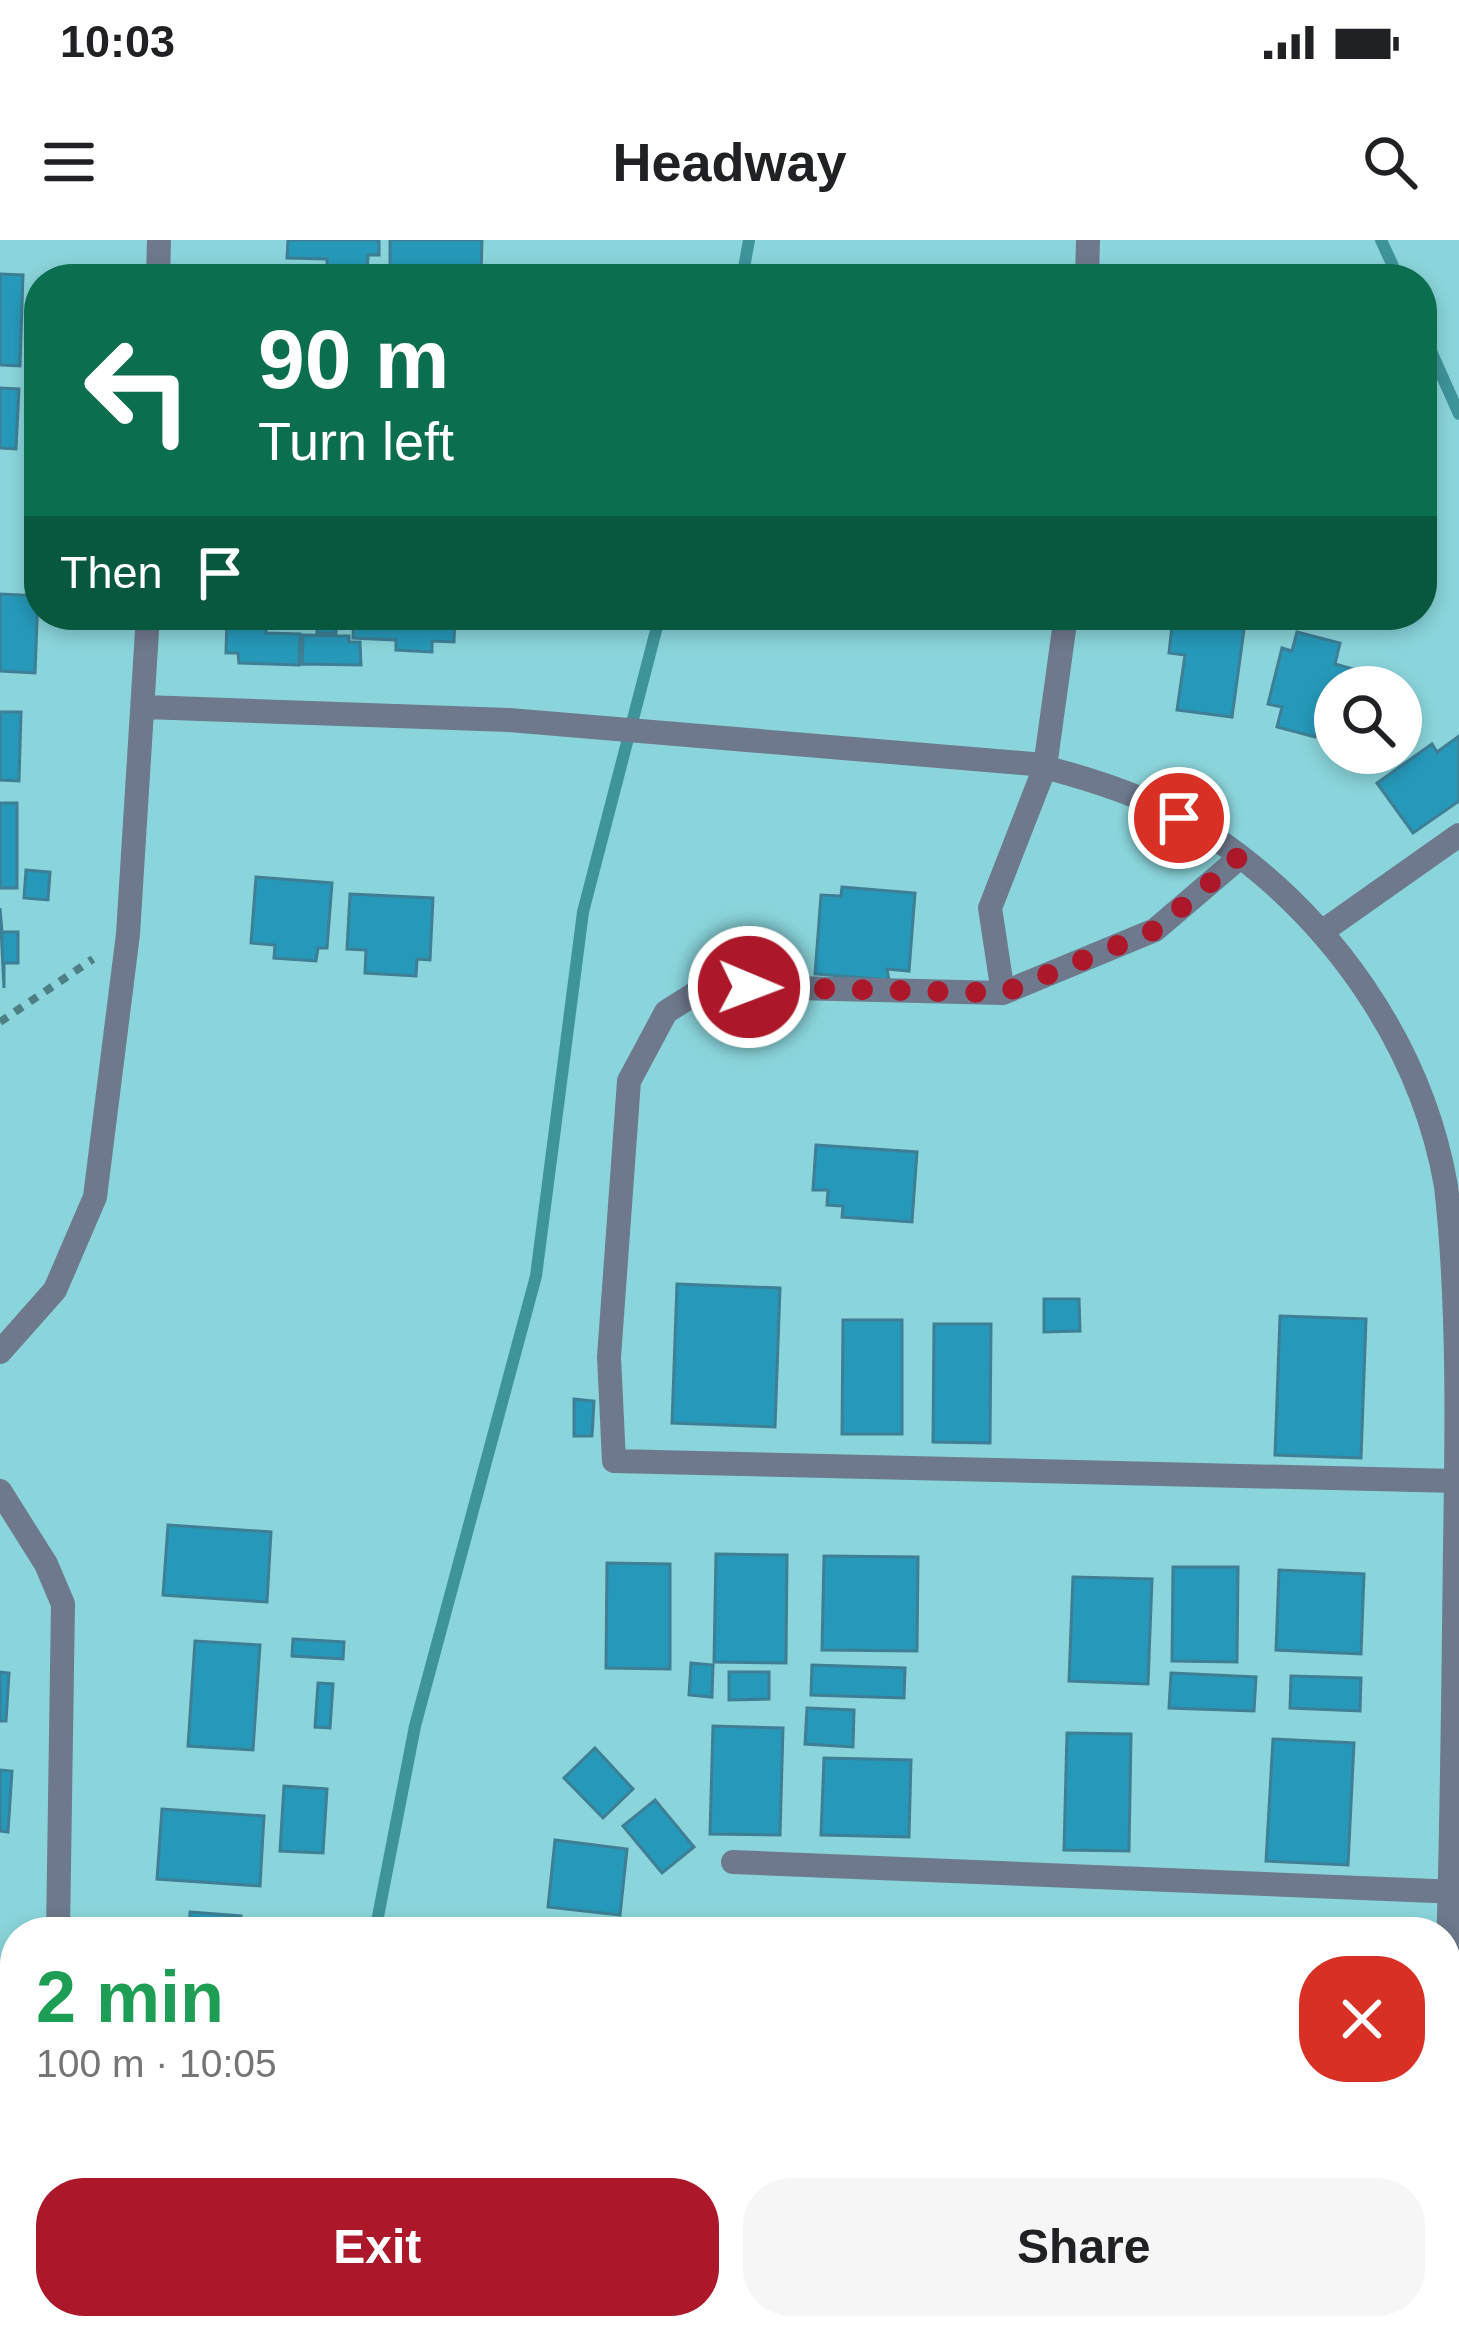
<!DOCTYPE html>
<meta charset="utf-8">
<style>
:root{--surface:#fff;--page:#f6f6f6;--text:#202124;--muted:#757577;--accent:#ac172a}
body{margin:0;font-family:Helvetica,sans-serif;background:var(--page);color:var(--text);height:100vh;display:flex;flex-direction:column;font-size:45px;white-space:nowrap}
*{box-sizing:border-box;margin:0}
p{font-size:39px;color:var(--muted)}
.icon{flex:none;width:66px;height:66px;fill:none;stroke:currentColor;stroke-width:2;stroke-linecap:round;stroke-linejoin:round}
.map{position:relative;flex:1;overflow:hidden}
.panel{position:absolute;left:0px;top:1677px;width:1461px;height:423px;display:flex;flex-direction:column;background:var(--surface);border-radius:48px 48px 0 0;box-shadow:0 6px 18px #0003}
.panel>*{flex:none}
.top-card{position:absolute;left:24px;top:24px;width:1413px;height:366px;border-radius:48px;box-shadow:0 6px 18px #0003;background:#0b6e4f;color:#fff;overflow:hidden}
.buttons{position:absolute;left:1314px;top:426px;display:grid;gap:24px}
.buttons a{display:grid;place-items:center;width:108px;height:108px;border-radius:50%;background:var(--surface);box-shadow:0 6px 18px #0003;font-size:60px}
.pin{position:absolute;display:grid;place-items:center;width:102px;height:102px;color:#fff;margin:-51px;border:6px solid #fff;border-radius:50%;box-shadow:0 3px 12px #0007}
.me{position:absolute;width:132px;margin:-66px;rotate:91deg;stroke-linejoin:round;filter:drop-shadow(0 0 9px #0008)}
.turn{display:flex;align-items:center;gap:42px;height:252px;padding:0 36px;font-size:54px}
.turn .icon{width:156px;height:156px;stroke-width:2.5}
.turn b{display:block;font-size:84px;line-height:102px}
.then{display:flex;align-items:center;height:114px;padding:0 36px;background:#0003;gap:24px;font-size:45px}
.round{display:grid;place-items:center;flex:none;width:126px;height:126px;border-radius:48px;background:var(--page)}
.summary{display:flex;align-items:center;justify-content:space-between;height:204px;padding:0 36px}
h1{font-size:72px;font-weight:700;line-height:90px;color:#1e9e55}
.primary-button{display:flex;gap:24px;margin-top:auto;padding:24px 36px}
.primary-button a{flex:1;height:138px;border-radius:48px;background:var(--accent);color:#fff;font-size:48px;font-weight:700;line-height:138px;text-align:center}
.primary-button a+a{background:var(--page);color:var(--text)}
.status{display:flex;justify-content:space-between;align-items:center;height:84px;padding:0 60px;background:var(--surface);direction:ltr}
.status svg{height:33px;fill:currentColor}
header{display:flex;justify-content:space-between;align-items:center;height:156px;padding:0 36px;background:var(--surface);font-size:54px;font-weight:700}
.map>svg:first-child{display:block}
</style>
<div class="status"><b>10:03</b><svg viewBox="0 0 49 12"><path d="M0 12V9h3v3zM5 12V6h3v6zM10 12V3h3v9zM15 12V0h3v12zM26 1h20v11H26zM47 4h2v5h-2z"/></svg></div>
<header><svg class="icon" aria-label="menu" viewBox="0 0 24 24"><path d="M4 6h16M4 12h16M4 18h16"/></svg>Headway<svg class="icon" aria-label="search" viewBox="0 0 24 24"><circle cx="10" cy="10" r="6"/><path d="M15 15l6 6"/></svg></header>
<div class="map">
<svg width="1459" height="2099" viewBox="0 0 1459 2099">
<rect width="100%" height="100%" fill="#8ad5db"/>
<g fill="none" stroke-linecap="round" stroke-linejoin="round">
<path stroke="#3f949a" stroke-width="12" d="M1381,0L1399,39
M742,39L749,0
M1422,91L1459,174
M375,1692L415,1486L536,1036L583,672L660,375
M401,2099L409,2085"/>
</g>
<path fill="#2699ba" stroke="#3e7f95" stroke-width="3" d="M288,0H379V15H368L367,39L327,37V19L287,18Z
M390,0H482L481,34L456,33V39L390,36Z
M0,34L23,35L20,126L0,125Z
M0,148L19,149L16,209L0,208Z
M0,354L38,356L35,433L0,431Z
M227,375H267L266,393L300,394L299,425L239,423L238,413H226Z
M291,375H337L336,393H317V379Z
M354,375H455L454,402L432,401V412L396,410V400L353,398Z
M1217,375H1246L1232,477L1177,470L1185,415L1169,413L1173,377L1215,383Z
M1297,392L1340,403L1335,424L1374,435L1371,447H1335V488L1319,484L1315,497L1277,487L1282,467L1268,464L1282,408L1292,411Z
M303,395L349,396V402H360L361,425L302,424Z
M0,472H21L19,541L0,540Z
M1459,496V561L1413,593L1377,543L1432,504L1437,512Z
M0,563H17V648H0Z
M26,630L50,632L48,660L24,658Z
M256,637L332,643L327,708H318L316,721L274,718L275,705L251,703Z
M842,647L915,653L909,731L887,729L889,740L815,734L821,655L841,656Z
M350,654L433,658L430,720L417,719L416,736L365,733L366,710L347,709Z
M0,668L2,692H18V723H4V748Z
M816,905L917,912L912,982L842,977L843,966L827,965L828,950H813Z
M677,1044L780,1048L775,1187L672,1183Z
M1044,1059H1079L1080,1091L1044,1092Z
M1280,1076L1366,1079L1361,1218L1275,1215Z
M843,1080H902V1194H842Z
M934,1084H991L990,1203L933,1202Z
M574,1159L594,1161L592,1196H574Z
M168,1285L271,1292L267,1362L163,1355Z
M716,1314L787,1315L786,1423L714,1422Z
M824,1316L918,1317L917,1411L822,1410Z
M607,1323L670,1324V1429L606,1428Z
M1173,1327H1238L1237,1422L1172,1421Z
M1279,1330L1364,1334L1361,1414L1276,1410Z
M1073,1337L1152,1339L1148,1444L1069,1441Z
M293,1399L344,1402L343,1419L292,1416Z
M195,1401L260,1405L253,1510L188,1506Z
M691,1423L713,1425L712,1457L689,1455Z
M812,1425L905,1428L904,1458L811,1455Z
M0,1432L9,1433L6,1481H0Z
M729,1432H769V1459L729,1460Z
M1171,1433L1256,1437L1254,1471L1169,1468Z
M1291,1436L1361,1438L1360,1471L1290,1468Z
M318,1443L333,1444L330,1488L315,1487Z
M807,1468L854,1470L853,1507L805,1504Z
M713,1486L783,1488L780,1595L710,1594Z
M1067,1493L1131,1494L1129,1611L1064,1610Z
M1273,1499L1354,1503L1348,1625L1266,1621Z
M595,1508L633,1549L603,1578L564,1538Z
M824,1518L911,1520L909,1597L821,1595Z
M0,1530L12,1531L8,1592L0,1591Z
M284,1546L327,1549L323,1613L280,1611Z
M655,1560L694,1607L662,1633L623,1586Z
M162,1569L264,1576L260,1646L157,1639Z
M555,1600L627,1609L620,1675L548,1667Z
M190,1672L241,1676L240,1692H176L189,1691Z
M533,2085H644L643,2099H532Z"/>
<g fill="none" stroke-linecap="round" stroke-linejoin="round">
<path stroke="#4c8085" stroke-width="8" stroke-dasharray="9 9" stroke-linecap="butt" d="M0,782L93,719"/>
<path stroke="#6e798d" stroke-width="24" d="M158,39L159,0
M1087,39L1088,0
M145,467L509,480L1033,524C1094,540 1156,559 1209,594C1330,675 1421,803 1446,946C1459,1063 1457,1191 1455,1309C1453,1464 1452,1618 1446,1773
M1238,619L1155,690L1003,753L707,746L666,772L629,841L609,1117L614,1221L1456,1241
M1323,691L1459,595
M1003,753L990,668L1045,527L1066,375
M0,1112L55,1050L95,957L128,694L148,375
M0,1251L46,1324L63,1364L58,1692
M733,1622L1459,1652
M0,2014L15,2009
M882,2085L1247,2099
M706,2099L707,2085
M1260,2099L1459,2092"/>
</g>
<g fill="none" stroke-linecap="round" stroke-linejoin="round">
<path stroke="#ac172a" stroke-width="21" stroke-dasharray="0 37.8" d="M749,747L1003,753L1155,690L1238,619L1179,578"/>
</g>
</svg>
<div class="buttons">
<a><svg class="icon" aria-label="search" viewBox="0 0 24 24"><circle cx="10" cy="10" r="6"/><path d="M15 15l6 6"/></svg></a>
</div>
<div class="pin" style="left:1179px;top:578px;background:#d93025"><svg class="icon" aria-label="arrive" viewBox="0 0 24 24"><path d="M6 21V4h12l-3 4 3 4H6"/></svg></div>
<svg class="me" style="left:749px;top:747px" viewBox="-20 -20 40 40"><circle r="17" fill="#ac172a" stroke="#fff" stroke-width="3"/><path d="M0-11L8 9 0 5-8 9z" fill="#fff"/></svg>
<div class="top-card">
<div class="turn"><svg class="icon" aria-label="left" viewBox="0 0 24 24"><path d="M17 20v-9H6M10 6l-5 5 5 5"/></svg><div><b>90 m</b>Turn left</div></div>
<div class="then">Then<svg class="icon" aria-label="arrive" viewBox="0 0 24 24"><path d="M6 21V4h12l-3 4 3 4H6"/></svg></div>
</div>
<section class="panel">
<div class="summary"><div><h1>2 min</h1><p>100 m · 10:05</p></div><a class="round" style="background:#d93025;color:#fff"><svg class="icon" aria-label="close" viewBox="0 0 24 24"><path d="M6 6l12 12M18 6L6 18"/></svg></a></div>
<div class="primary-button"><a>Exit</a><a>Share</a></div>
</section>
</div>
